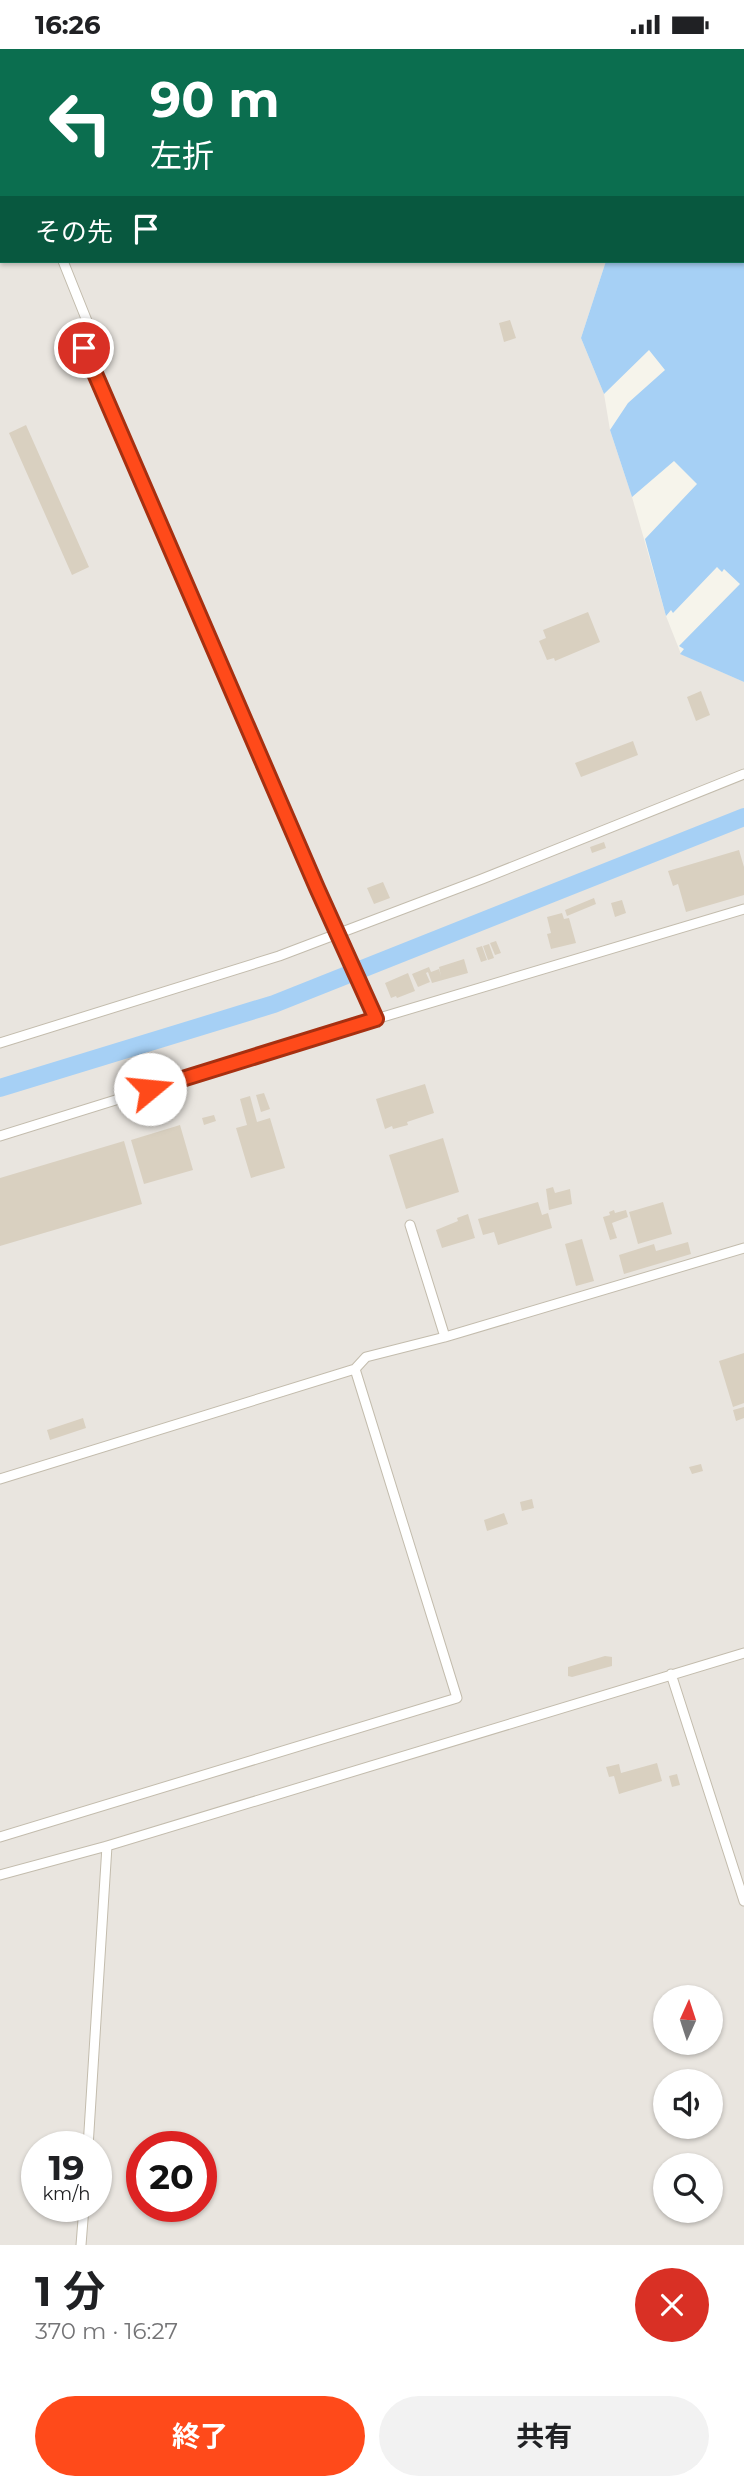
<!DOCTYPE html>
<html lang="ja">
<meta charset="utf-8">
<style>
:root{--surface:#fff;--page:#f2f2f2;--text:#202124;--muted:#757577;--accent:#ff4a1a}
body{margin:0;font-family:Montserrat,"Noto Sans JP",sans-serif;background:var(--page);color:var(--text);height:100vh;display:flex;flex-direction:column;font-size:26px;white-space:nowrap}
*{box-sizing:border-box;margin:0}
p{font-size:23px;color:var(--muted)}
.icon{flex:none;width:38px;height:38px;fill:none;stroke:currentColor;stroke-width:2;stroke-linecap:round;stroke-linejoin:round}
.map{position:relative;height:2196px;overflow:hidden}
.sheet{display:flex;flex-direction:column;background:var(--surface);flex:1}
.sheet>*{flex:none}
.top-card{position:absolute;left:0px;top:0px;width:746px;height:214px;box-shadow:0 2px 5px #0004;background:#0b6e4f;color:#fff;overflow:hidden}
.needle{width:46px;rotate:3deg}
.fabs{position:absolute;left:653px;top:1936px;display:grid;gap:14px}
.fabs a{display:grid;place-items:center;width:70px;height:70px;border-radius:50%;background:var(--surface);box-shadow:0 2px 5px #0004;font-size:35px}
.speed{position:absolute;left:21px;top:2082px;display:flex;gap:14px;font-size:35px;font-weight:700;text-align:center}
.speed>*{display:grid;place-content:center;width:91px;height:91px;border-radius:50%;background:var(--surface);box-shadow:0 2px 5px #0004;line-height:1}
.speed small{font-size:18px;font-weight:400}
.speed .limit{border:10px solid #d22;background:#fff;color:#111}
.pin{position:absolute;display:grid;place-items:center;width:60px;height:60px;color:#fff;margin:-30px;border:4px solid #fff;border-radius:50%;box-shadow:0 2px 7px #0007}
.me{position:absolute;width:77px;margin:-38px;rotate:73deg;stroke-linejoin:round;filter:drop-shadow(0 0 5px #0008)}
.turn{display:flex;align-items:center;gap:24px;height:147px;padding:0 35px;font-size:32px}
.turn .icon{width:91px;height:91px;stroke-width:2.5}
.turn b{display:block;font-size:49px;line-height:60px}
.then{display:flex;align-items:center;height:66px;padding:0 35px;background:#0003;gap:14px;font-size:26px}
.round{display:grid;place-items:center;flex:none;width:74px;height:74px;border-radius:37px;background:var(--page)}
.overview{display:flex;align-items:center;justify-content:space-between;height:119px;padding:0 35px}
h1{font-size:42px;font-weight:700;line-height:52px}
.action{display:flex;gap:14px;margin-top:auto;padding:14px 35px}
.action a{flex:1;height:80px;border-radius:42px;background:var(--accent);color:#fff;font-size:28px;font-weight:700;line-height:80px;text-align:center}
.action a+a{background:var(--page);color:var(--text)}
.status{display:flex;justify-content:space-between;align-items:center;height:49px;padding:0 35px;background:var(--surface);direction:ltr}
.status svg{height:19px;fill:currentColor}
.map>svg:first-child{display:block}
</style>
<div class="status"><b>16:26</b><svg viewBox="0 0 49 12"><path d="M0 12V9h3v3zM5 12V6h3v6zM10 12V3h3v9zM15 12V0h3v12zM26 1h20v11H26zM47 4h2v5h-2z"/></svg></div>
<div class="map">
<svg width="744" height="2196" viewBox="0 0 744 2196">
<rect width="100%" height="100%" fill="#f6f4eb"/>
<path fill="#e9e5df" fill-rule="evenodd" d="M0,0H563L564,2H2V212H606L581,289L604,345L610,381L632,448L666,567L681,605L744,633V2196H0ZM665,1948H710V1993H665ZM665,2032H710V2077H665ZM37,2098H96V2158H37ZM142,2098H201V2158H142ZM665,2116H710V2161H665Z"/>
<path fill="#a6d0f5" d="M563,0H744V633L680,605L684,600L679,597L740,535L724,520L722,523L717,518L673,564L671,561L666,567L645,490L697,435L674,412L632,448L610,381L628,354L665,321L649,301L604,345L581,289L606,212H744V2Z"/>
<g fill="none" stroke-linecap="round" stroke-linejoin="round">
<path stroke="#a6d0f5" stroke-width="18" d="M0,1039L274,955L744,768"/>
</g>
<path fill="#d9d0c0" d="M510,271L516,289L504,293L499,274Z
M26,376L89,518L72,526L9,384Z
M588,563L600,593L555,612L554,609L547,611L539,592L546,589L543,581Z
M701,642L710,666L696,672L687,648Z
M633,692L638,706L581,728L575,714Z
M604,793L606,799L592,804L590,798Z
M739,801L744,818V846L686,863L678,835L673,837L668,822Z
M383,833L390,849L374,855L367,839Z
M594,849L596,855L567,867L565,861Z
M622,851L626,864L615,868L611,854Z
M562,864L564,870L569,869L576,894L551,900L547,885L551,884L547,868Z
M496,892L501,904L495,906L490,894Z
M489,895L494,909L488,911L483,897Z
M482,897L487,911L481,913L476,899Z
M464,910L468,924L432,934L428,923L426,924L430,933L418,938L412,925L429,918L431,923L439,920L441,927L439,918Z
M408,924L415,942L397,949L396,947L391,949L385,934Z
M425,1035L434,1064L407,1073L408,1076L393,1080L392,1077L385,1080L376,1050Z
M264,1044L270,1060L261,1063L256,1046Z
M250,1047L257,1073L270,1069L285,1119L251,1129L236,1079L247,1076L240,1050Z
M214,1066L216,1072L204,1076L202,1069Z
M180,1076L193,1121L144,1135L131,1091Z
M443,1089L459,1143L406,1160L389,1106Z
M124,1092L142,1155L0,1197V1129Z
M553,1138L555,1144L570,1140L572,1155L549,1161L546,1140Z
M538,1153L542,1166L548,1164L552,1179L498,1196L494,1183L483,1186L478,1170Z
M663,1153L672,1185L638,1195L629,1163Z
M614,1161L615,1164L626,1161L628,1168L612,1174L617,1189L610,1191L603,1168L610,1166L609,1163Z
M468,1165L475,1189L442,1199L436,1181L458,1172L457,1169Z
M582,1190L594,1232L576,1237L565,1195Z
M688,1193L691,1205L624,1225L619,1206L654,1195L656,1202Z
M744,1304V1354L733,1358L719,1312Z
M744,1358V1369L736,1372L733,1361Z
M83,1369L86,1379L50,1391L47,1381Z
M701,1415L703,1422L692,1425L689,1418Z
M532,1450L534,1459L522,1462L520,1453Z
M504,1464L508,1475L487,1482L484,1471Z
M605,1607L612,1608V1617L572,1628L568,1627V1618Z
M657,1714L662,1732L619,1745L614,1727L609,1728L606,1718L619,1715L621,1724Z
M677,1725L680,1736L672,1738L669,1727Z"/>
<g fill="none" stroke-linecap="round" stroke-linejoin="round">
<g stroke="#c3bcad" stroke-width="11">
<path id="lane" d="M312,2L316,0
M0,138L2,137
M63,212L91,282L84,299L317,839L376,970
M0,994L279,907L482,830L744,725
M0,1087L376,970L744,860
M410,1176L445,1288
M0,1430L355,1320L366,1308L445,1288L744,1199
M671,1625L744,1852
M0,1788L457,1649L355,1320
M0,1826L107,1797L744,1604
M88,2098L107,1797
M81,2196L84,2158"/>
</g>
<use href="#lane" stroke="#fff" stroke-width="9"/>
</g>
<g fill="none" stroke-linecap="round" stroke-linejoin="round">
<g stroke="#a63011" stroke-width="18">
<path id="route" d="M84,299L317,839L376,970L150,1040"/>
</g>
<use href="#route" stroke="#ff4a1a" stroke-width="12"/>
</g>
</svg>
<div class="fabs">
<a><svg class="needle" viewBox="-14 -14 28 28"><path d="M0-13l5 13h-10z" fill="#e53935"/><path d="M0 13l5-13h-10z" fill="#757577"/></svg></a>
<a><svg class="icon" aria-label="sound" viewBox="0 0 24 24"><path d="M4 9h4l5-4v14l-5-4H4zM17 9q2 3 0 6"/></svg></a>
<a><svg class="icon" aria-label="search" viewBox="0 0 24 24"><circle cx="10" cy="10" r="6"/><path d="M15 15l6 6"/></svg></a>
</div>
<div class="speed"><div>19<small>km/h</small></div><div class="limit">20</div></div>
<div class="pin" style="left:84px;top:299px;background:#d93025"><svg class="icon" aria-label="arrive" viewBox="0 0 24 24"><path d="M6 21V4h12l-3 4 3 4H6"/></svg></div>
<svg class="me" style="left:150px;top:1040px" viewBox="-20 -20 40 40"><circle r="19" fill="#fff"/><path d="M0-13L10 11 0 6-10 11z" fill="#ff4a1a"/></svg>
<div class="top-card">
<div class="turn"><svg class="icon" aria-label="left" viewBox="0 0 24 24"><path d="M17 20v-9H6M10 6l-5 5 5 5"/></svg><div><b>90 m</b>左折</div></div>
<div class="then">その先<svg class="icon" aria-label="arrive" viewBox="0 0 24 24"><path d="M6 21V4h12l-3 4 3 4H6"/></svg></div>
</div>
</div>
<section class="sheet">
<div class="overview"><div><h1>1 分</h1><p>370 m · 16:27</p></div><a class="round" style="background:#d93025;color:#fff"><svg class="icon" aria-label="close" viewBox="0 0 24 24"><path d="M6 6l12 12M18 6L6 18"/></svg></a></div>
<div class="action"><a>終了</a><a>共有</a></div>
</section>
